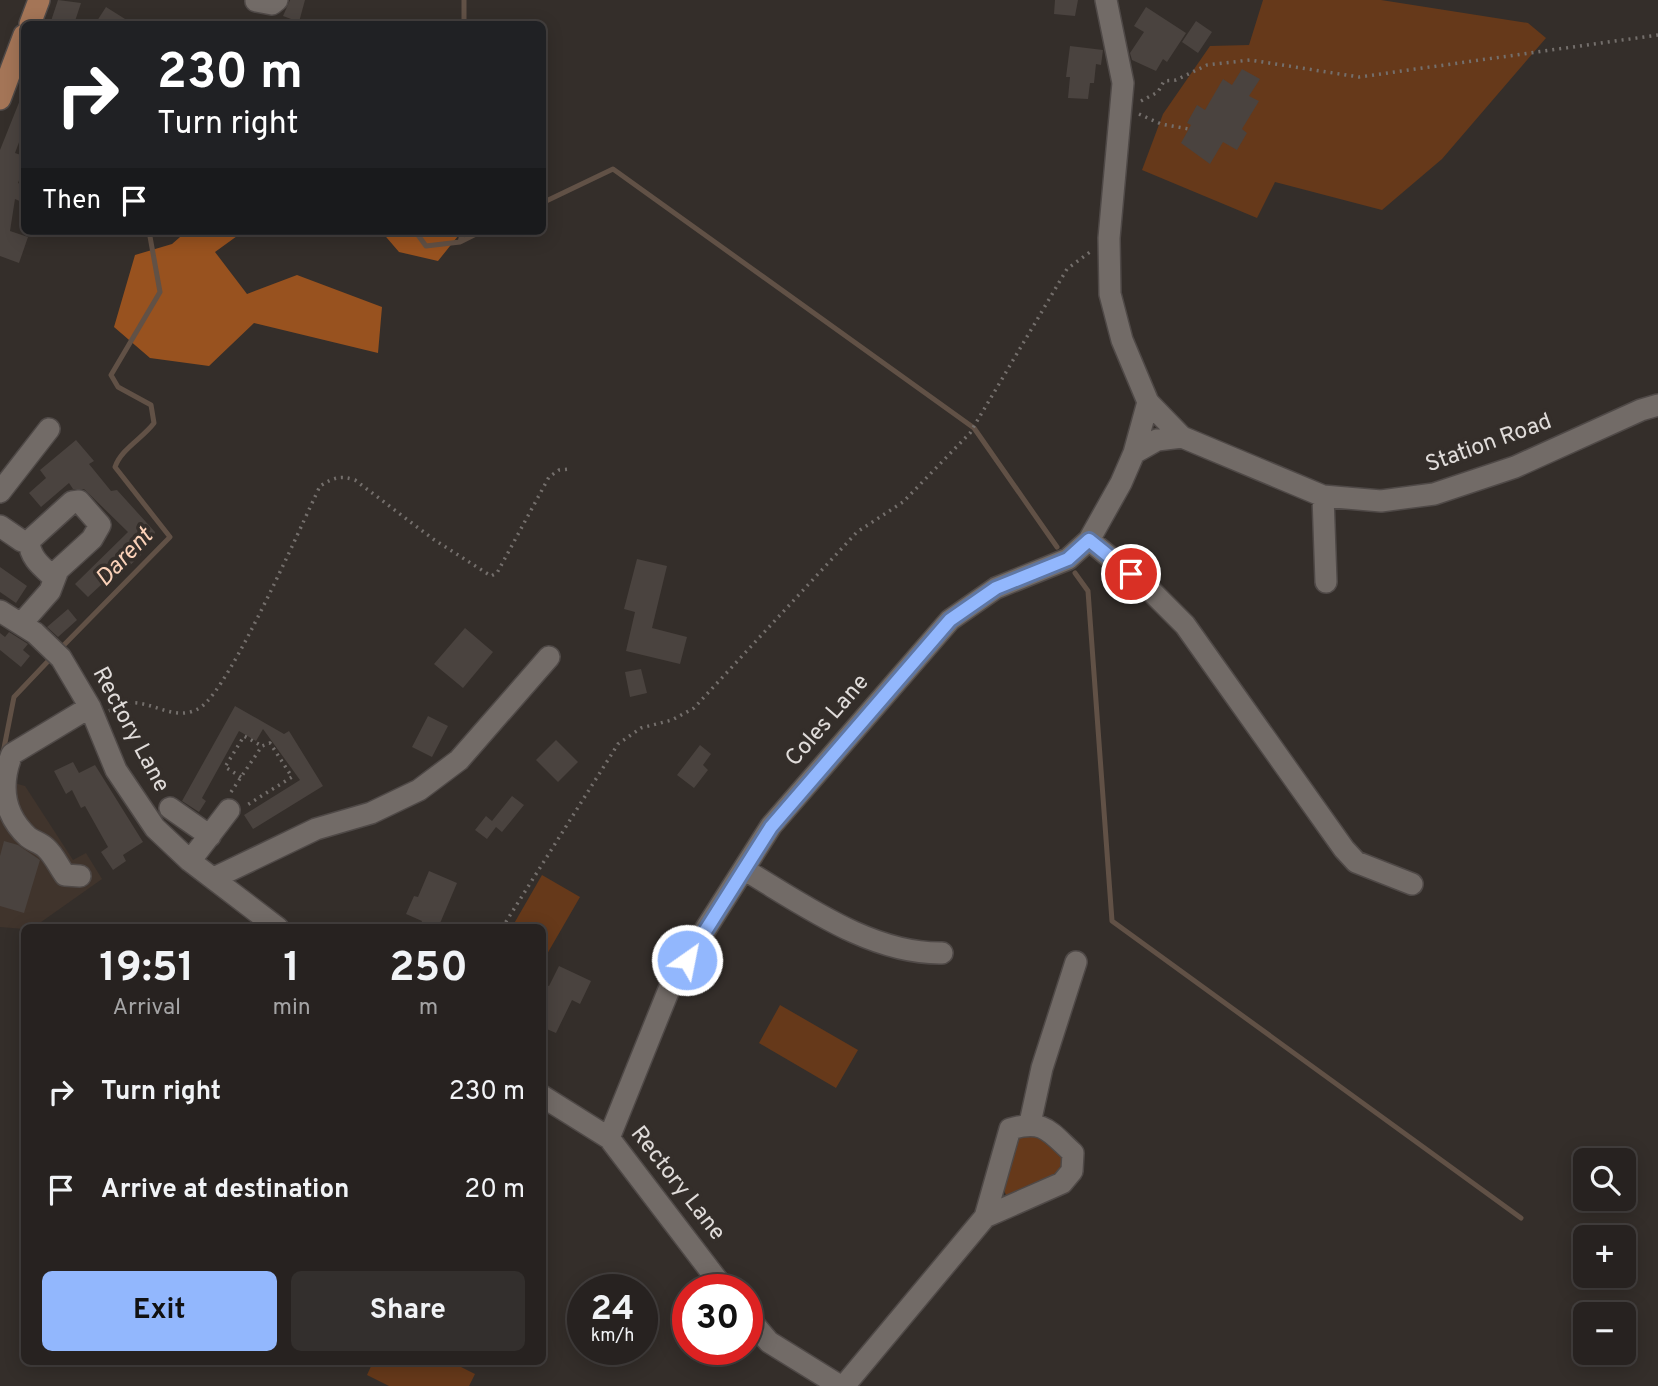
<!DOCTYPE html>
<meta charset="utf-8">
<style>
:root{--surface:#272220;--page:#332f2d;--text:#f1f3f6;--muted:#a4a4a5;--line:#433f3e;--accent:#92b7fd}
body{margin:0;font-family:Overpass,sans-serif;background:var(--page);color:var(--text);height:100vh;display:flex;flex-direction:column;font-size:26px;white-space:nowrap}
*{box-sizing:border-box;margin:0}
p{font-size:23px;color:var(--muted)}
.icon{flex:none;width:38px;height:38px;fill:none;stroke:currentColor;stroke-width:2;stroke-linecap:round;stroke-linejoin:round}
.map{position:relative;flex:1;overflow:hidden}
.side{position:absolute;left:21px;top:924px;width:525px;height:441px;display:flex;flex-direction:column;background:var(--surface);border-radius:10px;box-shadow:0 4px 18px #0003,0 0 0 2px var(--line)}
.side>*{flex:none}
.top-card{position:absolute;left:21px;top:21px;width:525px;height:214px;border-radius:10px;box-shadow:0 4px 18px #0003,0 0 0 2px var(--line);background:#202124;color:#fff;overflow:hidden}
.tools{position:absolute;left:1573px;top:1148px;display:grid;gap:14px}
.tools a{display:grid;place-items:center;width:63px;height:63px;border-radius:10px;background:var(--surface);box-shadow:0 4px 18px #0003,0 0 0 2px var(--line);font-size:35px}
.speed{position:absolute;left:567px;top:1274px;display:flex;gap:14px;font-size:35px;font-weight:700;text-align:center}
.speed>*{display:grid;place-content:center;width:91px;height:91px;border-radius:50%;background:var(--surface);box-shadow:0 4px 18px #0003,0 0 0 2px var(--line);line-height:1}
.speed small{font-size:18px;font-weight:400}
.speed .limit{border:10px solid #d22;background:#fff;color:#111}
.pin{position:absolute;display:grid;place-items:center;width:60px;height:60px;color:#fff;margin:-30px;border:4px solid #fff;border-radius:50%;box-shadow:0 2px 7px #0007}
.me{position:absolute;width:77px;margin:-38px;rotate:33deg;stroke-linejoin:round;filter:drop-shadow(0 0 5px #0008)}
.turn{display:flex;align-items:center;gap:24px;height:147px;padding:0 21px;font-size:32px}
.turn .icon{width:91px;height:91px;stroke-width:2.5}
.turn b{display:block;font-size:49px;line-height:60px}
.then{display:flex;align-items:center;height:66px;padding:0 21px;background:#0003;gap:14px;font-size:26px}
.eta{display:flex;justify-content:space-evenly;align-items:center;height:119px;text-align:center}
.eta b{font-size:42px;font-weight:700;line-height:49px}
.cta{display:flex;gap:14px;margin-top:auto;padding:14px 21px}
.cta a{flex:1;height:80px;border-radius:10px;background:var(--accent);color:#111;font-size:28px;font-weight:700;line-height:80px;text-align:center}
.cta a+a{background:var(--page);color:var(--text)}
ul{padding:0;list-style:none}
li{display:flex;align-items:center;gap:21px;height:98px;padding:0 21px}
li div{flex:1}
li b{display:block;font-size:26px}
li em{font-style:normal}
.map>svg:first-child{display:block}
</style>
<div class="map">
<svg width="1658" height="1386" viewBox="0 0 1658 1386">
<rect width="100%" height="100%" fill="#342e2a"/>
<path fill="#40342c" d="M0,779L25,786L73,860L86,853L102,879L34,927L24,929L0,927Z"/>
<path fill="#66391a" d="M1263,0H1381L1528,23L1546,38L1442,159L1382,210L1275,182L1257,218L1142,170L1163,114L1210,46L1249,45Z
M542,875L580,897L543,961L542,928L512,927Z
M780,1005L858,1050L836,1088L759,1043Z
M1037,1133L1062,1154C1067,1180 1029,1193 1006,1195L1003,1188L1019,1134Z
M373,1362H451L475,1374L469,1386H389L367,1375Z"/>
<path fill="#98521f" d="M187,231H244L215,252L247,294L297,275L382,307L378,353L254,323L209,366L150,358L114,327L135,255L172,244Z
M381,231H462L438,261L399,252Z"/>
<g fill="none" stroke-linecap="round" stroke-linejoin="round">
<path stroke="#615146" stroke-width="5" d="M464,24V0
M542,203L613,169L974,428L1057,547
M415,231L426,246L460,242L463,231
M460,242L482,231
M1075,573L1088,591L1112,921L1521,1218
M59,650L170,537L115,467C121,449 143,438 154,423L151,405L118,387L111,375L160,292L149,231
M3,753L14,697L52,657"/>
</g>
<path fill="#4a433f" d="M58,0L81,3L74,24H50Z
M290,0H305L299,22L283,16Z
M1055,0H1078L1075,16L1054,14Z
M106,7L133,24H95Z
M1146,7L1186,33L1167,62L1163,59L1156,71L1132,60L1130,53L1144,32L1134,26Z
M1196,21L1212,32L1198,53L1182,42Z
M1070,46L1103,50L1101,65L1096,64L1094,83H1090L1088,99L1068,98L1070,77H1066Z
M1242,69L1260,79L1249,96L1259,101L1242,129L1247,133L1237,150L1223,142L1210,164L1181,143L1191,125L1187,123L1197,105L1205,110L1223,79L1232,85Z
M24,90V129L15,153L24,156V168L18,183L24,186V203L15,199L10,231L28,237L19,263L0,256V150Z
M76,440L94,461L89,464L111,491L117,490L155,532L153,540L139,557L105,588L102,584L88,597L75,584L128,532L84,489H73L69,483L41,507L29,493L46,478L40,470Z
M637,559L667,566L652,628L687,637L680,664L626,651L635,612L624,609Z
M0,567L27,586L16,603L0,592Z
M68,609L77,620L58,637L47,627Z
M465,628L493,652L463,688L434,664Z
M9,632L28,644L23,650L30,656L21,667L0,650V633L5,637Z
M641,669L647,693L630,697L625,672Z
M235,706L284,734L289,731L323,786L253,829L244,815L300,780L263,729L256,741L239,731L202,798L206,801L199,812L182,801Z
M428,716L448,726L432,757L412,747Z
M556,740L578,762L558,782L536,760Z
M700,745L711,754L703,765L708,770L694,788L677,775Z
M73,762L79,773L95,765L143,842L123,855L126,861L113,870L101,852L108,847L85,806L81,808L72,790L66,794L54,771Z
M512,796L524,805L502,832L496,827L487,839L475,830L486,816L492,821Z
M4,841L18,845L40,860L24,913L0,906V856Z
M429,871L457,883L438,928H419L422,921L406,914L414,896L418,897Z
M559,966L591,981L580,1004L572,1000L556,1033L542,1027V984L549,986Z"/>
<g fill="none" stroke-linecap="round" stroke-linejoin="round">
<g stroke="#4f4947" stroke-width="24">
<path id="minor" d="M1106,0L1123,83L1109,238L1110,294L1122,340L1148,402L1182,437L1323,496L1381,501L1434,494L1515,467L1641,410L1658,405
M256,1L272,4L277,0
M1134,453L1157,440L1182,437
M0,492L49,429
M1323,496L1326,582
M0,526L22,541H29L72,502L79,501L100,525L92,539L58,570L50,591L21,624
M1089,540L1151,591L1185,625L1344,849L1356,862L1412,884
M29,541C30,558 41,566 53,577
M0,611L35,633L61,658L90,707L116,770L155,828L190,861L278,928
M170,808L210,836
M190,861L229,810
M745,870C804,905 871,954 942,953
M80,876L65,875C59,867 54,855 46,848C41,843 33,841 28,837C3,814 0,784 12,754L90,707
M214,878L316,829L371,813L419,790L459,760L549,657
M542,1096L609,1138L725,1290
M1030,1123L1042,1068L1076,962
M609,1138L672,982L771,826L950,620L996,588L1068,559L1089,540L1121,483L1134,453L1148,402
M747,1316L769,1342L840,1386
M844,1386L985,1217L1010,1129C1044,1119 1049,1131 1073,1153L1072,1171L1062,1183L985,1217"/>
</g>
<g stroke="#4f4947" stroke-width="24">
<path id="major" d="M30,24L39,0
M0,99L24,35"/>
</g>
<path stroke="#746f6c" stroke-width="3.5" stroke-dasharray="2 5" stroke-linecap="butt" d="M1141,101L1158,92L1164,81L1176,80L1207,65L1250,60L1359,77L1658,35
M1139,114L1161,124L1189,129
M109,711C115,708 122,704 128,703C153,700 176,724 201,707C231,686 300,528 320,486C333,478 340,475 355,480L433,539L491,576L497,573L549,477L559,470L569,469
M241,777L225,767L244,736L262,746
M231,792L262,746L270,743L292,777L247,805
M502,928L618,744L641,728L672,720L694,708L857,532L903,502L970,433L1067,269L1090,252"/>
<use href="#minor" stroke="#726b67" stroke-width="21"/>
<use href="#major" stroke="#a47557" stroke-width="21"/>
</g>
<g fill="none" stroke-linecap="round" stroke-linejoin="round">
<g stroke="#5f77a4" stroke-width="18">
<path id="route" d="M687,960L771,827L950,620L996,588L1068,559L1089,540L1131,574"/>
</g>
<use href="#route" stroke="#92b7fd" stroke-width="12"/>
</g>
<g text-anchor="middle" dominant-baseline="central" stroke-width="7" stroke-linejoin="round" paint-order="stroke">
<g font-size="23" fill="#e0dcda" stroke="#342e2a">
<text transform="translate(1489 444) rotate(-20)">Station Road</text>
<text transform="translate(828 721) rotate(-49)">Coles Lane</text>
<text transform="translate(130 730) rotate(62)">Rectory Lane</text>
<text transform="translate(677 1184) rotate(52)">Rectory Lane</text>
</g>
<g font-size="24" font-style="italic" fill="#fad1b8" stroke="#342e2a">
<text transform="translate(125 558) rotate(-46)">Darent</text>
</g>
</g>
</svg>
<div class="tools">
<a><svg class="icon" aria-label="search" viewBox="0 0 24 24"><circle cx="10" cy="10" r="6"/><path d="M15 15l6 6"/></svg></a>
<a>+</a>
<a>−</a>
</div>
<div class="speed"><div>24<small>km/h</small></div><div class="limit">30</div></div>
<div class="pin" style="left:1131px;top:574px;background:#d93025"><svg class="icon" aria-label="arrive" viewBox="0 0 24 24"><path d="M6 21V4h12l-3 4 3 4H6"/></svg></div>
<svg class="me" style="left:687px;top:960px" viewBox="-20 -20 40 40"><circle r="17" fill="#92b7fd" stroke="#fff" stroke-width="3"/><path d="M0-11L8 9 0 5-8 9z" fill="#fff"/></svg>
<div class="top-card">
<div class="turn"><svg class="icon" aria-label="right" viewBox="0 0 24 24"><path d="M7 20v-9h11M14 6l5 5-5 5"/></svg><div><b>230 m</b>Turn right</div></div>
<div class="then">Then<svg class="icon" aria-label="arrive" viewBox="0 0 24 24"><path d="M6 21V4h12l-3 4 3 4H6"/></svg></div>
</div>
<section class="side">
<div class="eta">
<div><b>19:51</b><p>Arrival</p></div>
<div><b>1</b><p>min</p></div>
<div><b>250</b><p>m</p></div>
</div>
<ul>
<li><svg class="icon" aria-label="right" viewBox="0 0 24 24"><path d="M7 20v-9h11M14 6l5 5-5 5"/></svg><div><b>Turn right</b></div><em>230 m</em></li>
<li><svg class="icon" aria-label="arrive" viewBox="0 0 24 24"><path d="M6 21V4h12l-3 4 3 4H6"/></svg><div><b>Arrive at destination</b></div><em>20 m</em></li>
</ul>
<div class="cta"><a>Exit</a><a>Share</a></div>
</section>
</div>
